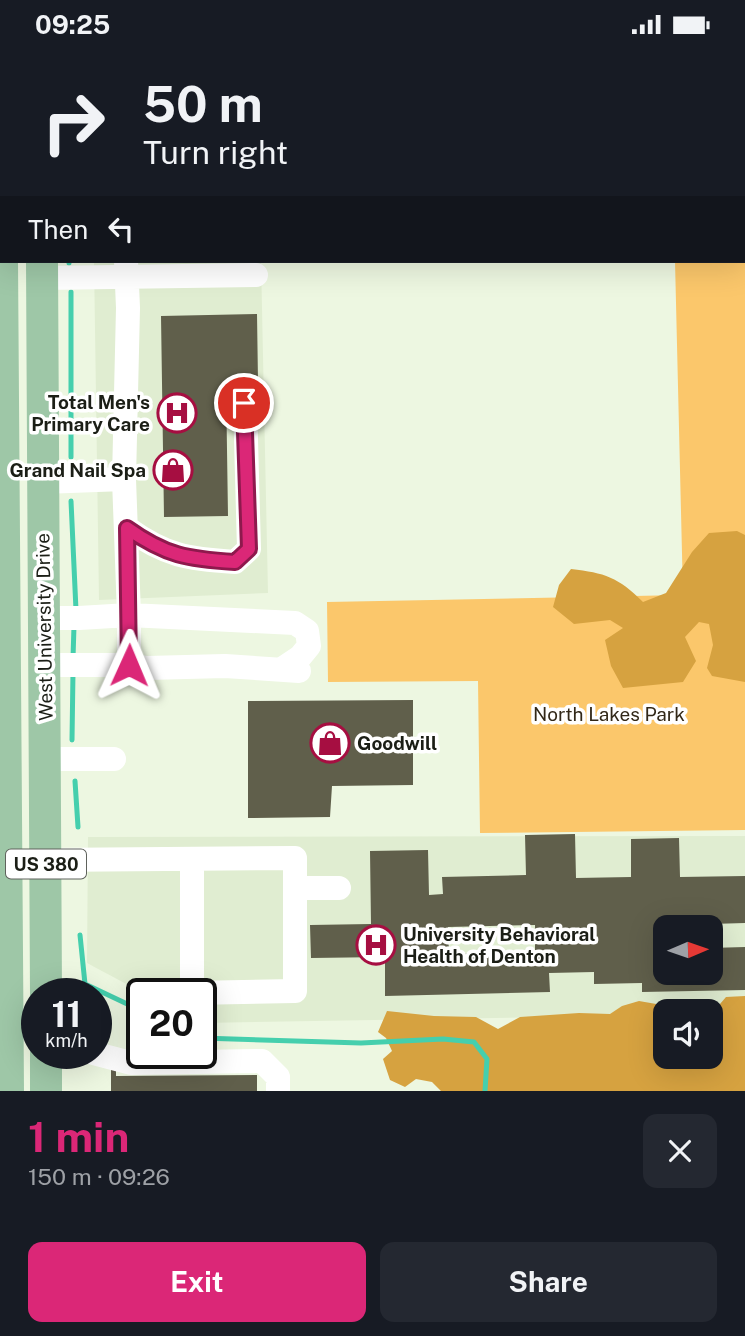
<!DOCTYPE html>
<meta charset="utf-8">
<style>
:root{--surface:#171b24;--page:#242831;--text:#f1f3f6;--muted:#9ea1a6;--accent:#db2777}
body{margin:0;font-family:"Public Sans",sans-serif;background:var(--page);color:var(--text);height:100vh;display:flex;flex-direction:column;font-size:26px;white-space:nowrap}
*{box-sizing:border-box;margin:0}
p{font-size:23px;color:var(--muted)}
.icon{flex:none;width:38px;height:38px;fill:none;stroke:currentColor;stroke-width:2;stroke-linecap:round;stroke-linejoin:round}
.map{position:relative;height:1042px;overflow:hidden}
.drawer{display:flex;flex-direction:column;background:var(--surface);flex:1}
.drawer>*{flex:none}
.banner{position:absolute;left:0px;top:0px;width:746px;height:214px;box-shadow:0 7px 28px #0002;background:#171b24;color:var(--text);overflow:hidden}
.needle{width:46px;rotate:88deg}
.controls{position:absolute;left:653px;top:866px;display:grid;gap:14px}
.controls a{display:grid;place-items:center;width:70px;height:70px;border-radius:14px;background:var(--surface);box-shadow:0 7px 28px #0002;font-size:35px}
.speed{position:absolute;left:21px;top:929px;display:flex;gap:14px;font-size:35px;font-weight:700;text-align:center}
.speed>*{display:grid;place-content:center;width:91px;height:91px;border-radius:50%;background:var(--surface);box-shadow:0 7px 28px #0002;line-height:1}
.speed small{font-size:18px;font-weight:400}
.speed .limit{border:4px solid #111;border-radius:10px;background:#fff;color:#111}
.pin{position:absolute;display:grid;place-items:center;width:60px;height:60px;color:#fff;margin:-30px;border:4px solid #fff;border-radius:50%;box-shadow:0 2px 7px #0007}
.me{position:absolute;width:77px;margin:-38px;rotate:1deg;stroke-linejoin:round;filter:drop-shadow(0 0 5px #0008)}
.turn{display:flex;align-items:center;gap:24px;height:147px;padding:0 28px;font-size:32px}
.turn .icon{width:91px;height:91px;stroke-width:2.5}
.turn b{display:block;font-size:49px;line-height:60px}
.then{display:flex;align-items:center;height:66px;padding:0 28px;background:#0003;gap:14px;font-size:26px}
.round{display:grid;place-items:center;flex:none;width:74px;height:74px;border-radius:14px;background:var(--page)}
.headline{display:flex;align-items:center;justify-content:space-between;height:119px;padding:0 28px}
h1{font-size:42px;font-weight:700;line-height:52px;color:var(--accent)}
.button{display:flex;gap:14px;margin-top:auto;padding:14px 28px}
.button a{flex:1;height:80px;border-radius:14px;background:var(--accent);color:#fff;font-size:28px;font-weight:700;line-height:80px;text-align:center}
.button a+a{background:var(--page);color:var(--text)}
.status{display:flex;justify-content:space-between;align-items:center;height:49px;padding:0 35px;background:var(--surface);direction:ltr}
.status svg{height:19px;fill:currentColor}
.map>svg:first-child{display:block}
</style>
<div class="status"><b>09:25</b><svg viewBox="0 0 49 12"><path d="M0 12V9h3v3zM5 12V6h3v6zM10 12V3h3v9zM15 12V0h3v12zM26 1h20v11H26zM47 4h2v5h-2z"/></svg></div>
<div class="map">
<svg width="745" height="1042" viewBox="0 0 745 1042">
<rect width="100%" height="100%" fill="#edf7e1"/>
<path fill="#e0edd1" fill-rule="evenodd" d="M94,212H261L268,544L99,551Z
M745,787V965L665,962V966L201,974V945H145L87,914L88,788ZM665,878H710V924H665Z"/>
<path fill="#fbc76b" d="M669,0H745V781L480,784L478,632L328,633L327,553L683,546L675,212H744V2Z"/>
<path fill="#d6a240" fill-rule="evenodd" d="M737,482L745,486V633L712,627L707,619L713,596L709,575L699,573L685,588L696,612L683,633L623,639L611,617L605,591L623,579L610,571L574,575L553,558L559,536L571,520C605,524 618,528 643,553L666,544L692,503L709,484Z
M745,947V1042H441L432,1033L416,1030L405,1038L390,1031L383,1010L392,1002L386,989L378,983L387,962L434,967L476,968L498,980L520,968L579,964L610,965L622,957L639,952L662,956L678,961L693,957L714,962L726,948ZM665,962H710V1008H665Z"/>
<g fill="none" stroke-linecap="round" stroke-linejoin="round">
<path stroke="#45cfad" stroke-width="5" d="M67,0V2
M69,212V214
M71,243V408
M71,452L76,561
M73,609L74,577
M72,691L73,623
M75,732L78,778
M80,886L85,935L142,962
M201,989L361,994L443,990L474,993L487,1010L485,1042"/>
</g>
<path fill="#605f4b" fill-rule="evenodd" d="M257,265L258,333L226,334L228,467L164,468L161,267Z
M413,651V736L332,737L330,768L248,769V652Z
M575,785L576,829L631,828V790L679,789L680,828L745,827V874L677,876V878H665V924H710V899L745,898V941L642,943V934L594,935V923L549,924L550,943L385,947V908L311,909L310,876L371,875L370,802L428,801L429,846L443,845L442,828L526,826L525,786ZM535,876V903L449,905L448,878Z
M111,1021H116V1027L257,1026V1042H111Z"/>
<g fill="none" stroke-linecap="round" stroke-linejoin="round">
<path stroke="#fff" stroke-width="24" d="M122,0V2
M214,0V2
M126,212L128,259L124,430L129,566L295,574L307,582L309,597L300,608L282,620
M42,229L256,226
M43,433L124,430
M127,479C166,507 188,510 235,513L249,500L245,354
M43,569H79L129,566V616H44
M129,616L147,619L225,617L299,622
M45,710H114
M45,811L295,809V942L192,944V810
M295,839H339
M93,1004L131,1014L262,1012L278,1028V1042"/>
<path stroke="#9ec7a7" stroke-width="32" d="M0,0L2,123
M39,0V2
M2,212L8,1042
M42,212L46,945
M46,1042V1004"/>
</g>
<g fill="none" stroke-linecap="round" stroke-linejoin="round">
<g stroke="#8e194d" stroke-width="18">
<path id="route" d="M129,616L127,479C166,507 188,510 235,513L249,500L244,354"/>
</g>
<use href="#route" stroke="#db2777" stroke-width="12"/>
</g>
<defs>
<g id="hospital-ring" transform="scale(2.0125)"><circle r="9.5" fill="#fff" stroke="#a60e41" stroke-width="1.5"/><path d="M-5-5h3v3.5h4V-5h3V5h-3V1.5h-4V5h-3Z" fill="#a60e41"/></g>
<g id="shop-ring" transform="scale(2.0125)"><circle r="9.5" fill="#fff" stroke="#a60e41" stroke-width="1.5"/><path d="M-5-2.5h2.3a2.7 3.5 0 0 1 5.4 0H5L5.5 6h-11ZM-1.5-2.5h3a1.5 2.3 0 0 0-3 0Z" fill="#a60e41"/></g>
</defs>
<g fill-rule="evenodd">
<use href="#hospital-ring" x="177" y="364"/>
<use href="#shop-ring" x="173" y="421"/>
<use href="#shop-ring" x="330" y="694"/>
<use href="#hospital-ring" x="376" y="896"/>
</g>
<g text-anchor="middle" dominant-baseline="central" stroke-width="7" stroke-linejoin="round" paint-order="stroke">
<rect fill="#fff" stroke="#5f625c" stroke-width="2" x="6" y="800.5" width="80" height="29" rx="5"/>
<g font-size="18" font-weight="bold" fill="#1b1e16">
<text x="46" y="815">US 380</text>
</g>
<g font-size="19" font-weight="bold" fill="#1b1e16" stroke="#fff" text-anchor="end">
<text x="150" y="353">Total Men's<tspan x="150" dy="22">Primary Care</tspan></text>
<text x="146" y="421">Grand Nail Spa</text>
<text x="357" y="694" text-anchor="start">Goodwill</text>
<text x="403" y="885" text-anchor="start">University Behavioral<tspan x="403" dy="22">Health of Denton</tspan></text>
</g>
<g font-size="19" fill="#1b1e16" stroke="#fff">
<text transform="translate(44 578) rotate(-91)">West University Drive</text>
</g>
<g font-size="19" fill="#322818" stroke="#fff">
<text x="609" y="665">North Lakes Park</text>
</g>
</g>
</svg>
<div class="controls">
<a><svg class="needle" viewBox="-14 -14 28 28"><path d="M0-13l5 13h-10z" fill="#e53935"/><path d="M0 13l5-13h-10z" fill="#9ea1a6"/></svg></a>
<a><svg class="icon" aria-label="sound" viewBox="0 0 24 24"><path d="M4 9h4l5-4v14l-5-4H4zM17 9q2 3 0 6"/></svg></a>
</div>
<div class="speed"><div>11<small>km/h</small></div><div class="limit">20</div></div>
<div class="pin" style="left:244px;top:354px;background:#d93025"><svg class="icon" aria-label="arrive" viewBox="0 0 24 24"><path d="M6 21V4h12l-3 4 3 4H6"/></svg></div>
<svg class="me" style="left:129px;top:616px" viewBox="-20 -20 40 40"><path d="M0-17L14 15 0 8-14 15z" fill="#db2777" stroke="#fff" stroke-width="4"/></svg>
<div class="banner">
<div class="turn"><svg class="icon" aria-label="right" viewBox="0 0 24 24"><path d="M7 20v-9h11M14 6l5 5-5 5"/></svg><div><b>50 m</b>Turn right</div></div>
<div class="then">Then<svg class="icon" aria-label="left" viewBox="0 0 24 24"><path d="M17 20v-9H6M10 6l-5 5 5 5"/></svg></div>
</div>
</div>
<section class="drawer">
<div class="headline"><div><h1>1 min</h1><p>150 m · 09:26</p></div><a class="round"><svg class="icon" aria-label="close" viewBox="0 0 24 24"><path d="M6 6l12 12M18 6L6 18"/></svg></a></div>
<div class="button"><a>Exit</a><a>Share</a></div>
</section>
